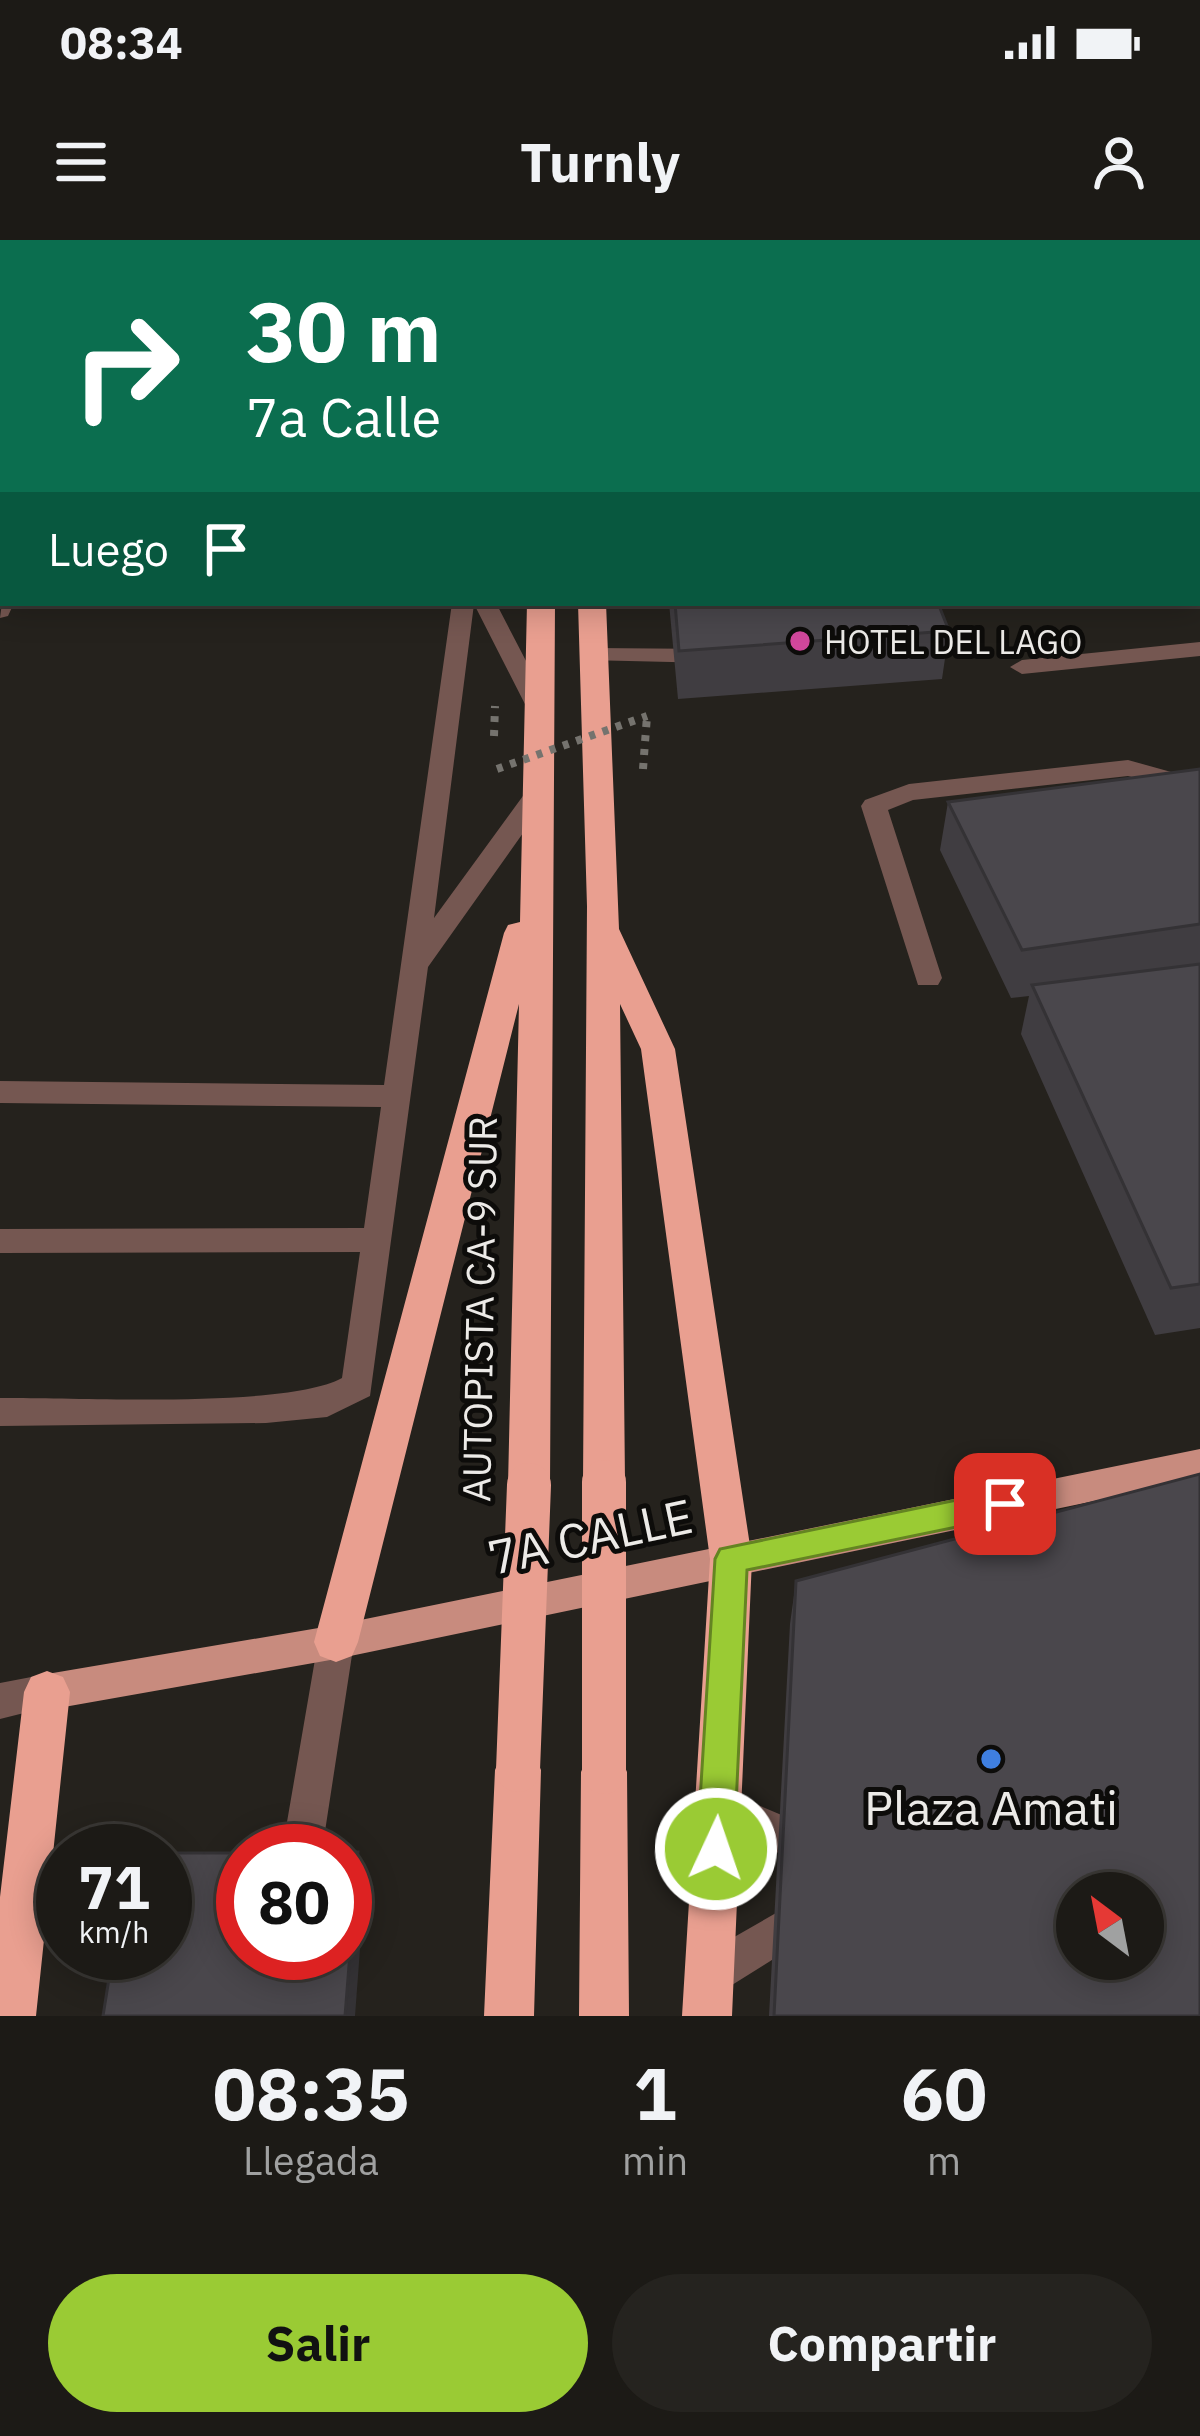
<!DOCTYPE html>
<html lang="es">
<style>
:root{--surface:#1c1a16;--page:#25231f;--text:#f1f3f6;--muted:#a0a1a1;--line:#3a3835;--accent:#9acb34}
body{margin:0;font-family:"IBM Plex Sans",sans-serif;background:var(--page);color:var(--text);height:100vh;display:flex;flex-direction:column;font-size:45px;white-space:nowrap}
*{box-sizing:border-box;margin:0}
p{font-size:39px;color:var(--muted)}
.icon{flex:none;width:66px;height:66px;fill:none;stroke:currentColor;stroke-width:2;stroke-linecap:round;stroke-linejoin:round}
.map{position:relative;height:1776px;overflow:hidden}
.side{display:flex;flex-direction:column;background:var(--surface);flex:1}
.side>*{flex:none}
.banner{position:absolute;left:0px;top:0px;width:1200px;height:366px;box-shadow:0 6px 30px #0003,0 0 0 3px var(--line);background:#0b6e4f;color:#fff;overflow:hidden}
.needle{width:78px;rotate:328deg}
.controls{position:absolute;left:1056px;top:1632px;display:grid;gap:24px}
.controls a{display:grid;place-items:center;width:108px;height:108px;border-radius:50%;background:var(--surface);box-shadow:0 6px 30px #0003,0 0 0 3px var(--line);font-size:60px}
.speed{position:absolute;left:36px;top:1584px;display:flex;gap:24px;font-size:60px;font-weight:700;text-align:center}
.speed>*{display:grid;place-content:center;width:156px;height:156px;border-radius:50%;background:var(--surface);box-shadow:0 6px 30px #0003,0 0 0 3px var(--line);line-height:1}
.speed small{font-size:30px;font-weight:400}
.speed .limit{border:18px solid #d22;background:#fff;color:#111}
.pin{position:absolute;display:grid;place-items:center;width:102px;height:102px;color:#fff;margin:-51px;border-radius:24px;box-shadow:0 6px 18px #0006}
.me{position:absolute;width:132px;margin:-66px;rotate:3deg;stroke-linejoin:round;filter:drop-shadow(0 0 9px #0008)}
.turn{display:flex;align-items:center;gap:42px;height:252px;padding:0 48px;font-size:54px}
.turn .icon{width:156px;height:156px;stroke-width:2.5}
.turn b{display:block;font-size:84px;line-height:102px}
.then{display:flex;align-items:center;height:114px;padding:0 48px;background:#0003;gap:24px;font-size:45px}
.eta{display:flex;justify-content:space-evenly;align-items:center;height:204px;text-align:center}
.eta b{font-size:72px;font-weight:800;line-height:84px}
.button{display:flex;gap:24px;margin-top:auto;padding:24px 48px}
.button a{flex:1;height:138px;border-radius:72px;background:var(--accent);color:#111;font-size:48px;font-weight:800;line-height:138px;text-align:center}
.button a+a{background:var(--page);color:var(--text)}
.status{display:flex;justify-content:space-between;align-items:center;height:84px;padding:0 60px;background:var(--surface);direction:ltr}
.status svg{height:33px;fill:currentColor}
header{display:flex;justify-content:space-between;align-items:center;height:156px;padding:0 48px;background:var(--surface);font-size:54px;font-weight:800}
.map>svg:first-child{display:block}
</style>
<div class="status"><b>08:34</b><svg viewBox="0 0 49 12"><path d="M0 12V9h3v3zM5 12V6h3v6zM10 12V3h3v9zM15 12V0h3v12zM26 1h20v11H26zM47 4h2v5h-2z"/></svg></div>
<header><svg class="icon" aria-label="menu" viewBox="0 0 24 24"><path d="M4 6h16M4 12h16M4 18h16"/></svg>Turnly<svg class="icon" aria-label="person" viewBox="0 0 24 24"><circle cx="12" cy="8" r="4"/><path d="M4 21q1-7 8-7t8 7"/></svg></header>
<div class="map">
<svg width="1200" height="1776" viewBox="0 0 1200 1776">
<rect width="100%" height="100%" fill="#25221d"/>
<g fill="none" stroke-linecap="round" stroke-linejoin="round">
<path stroke="#75736e" stroke-width="8" stroke-dasharray="6 8" stroke-linecap="butt" d="M494,496L495,466
M643,529L647,476"/>
<path fill="#755751" fill-rule="evenodd" d="M333,0H398L400,3H335Z
M479,0H497V3H479Z
M1195,3H1200V13H1197Z
M0,228H3V240H0Z
M0,251H3V263H0Z
M3,355V363H14L8,376L0,378Z
M452,363H496L551,469L548,474H530L474,364L434,678L528,549L537,547L550,555L428,727L370,1156L327,1177L266,1183L0,1186V1158C75,1157 285,1169 342,1138L360,1012L0,1013V989L364,988L381,867L0,863V841L384,845Z
M1200,402V416L1022,434L1010,427L1022,420Z
M594,408L714,409L726,416L714,423L586,420V410Z
M1128,520L1200,540V556L1128,536L913,560L888,570L942,738L938,745H918L861,566L865,560L909,544Z
M336,1385L349,1390L354,1402L322,1611H282L318,1402L323,1390Z
M47,1434L60,1440L66,1452L60,1464L0,1479V1443Z
M718,1548L831,1596L837,1610L831,1624L817,1630L704,1580L698,1567L704,1554Z
M804,1657L818,1663L824,1677L818,1691L724,1750L709,1756L694,1750L688,1735L694,1720Z"/>
<path fill="#c88b7e" fill-rule="evenodd" d="M1200,1209V1239L336,1419L47,1470L34,1464L28,1452L34,1440L47,1434L336,1385Z"/>
<path fill="#e99f90" fill-rule="evenodd" d="M540,0H562V3H540Z
M579,0H601V3H579Z
M527,363H555L550,1245L544,1258L529,1263L514,1258L508,1245L519,764L358,1402L352,1416L336,1422L320,1416L314,1402L504,693L508,685L520,682Z
M578,363H606L619,689L675,809L752,1319L732,1776H682L710,1319L641,809L620,764L625,1242L619,1255L604,1260L589,1255L583,1242L587,666Z
M47,1431L63,1437L70,1452L36,1776H0V1657L24,1452L31,1437Z
M518,1508L534,1514L541,1530L534,1776H484L495,1530L502,1514Z
M604,1510L620,1516L627,1532L629,1776H579L581,1532L588,1516Z"/>
<path stroke="#75736e" stroke-width="8" stroke-dasharray="6 8" stroke-linecap="butt" d="M497,529L647,476"/>
<path stroke="#e99f90" stroke-width="44" d="M604,1242V1532
M518,1530L529,1245"/>
</g>
<path fill="#403d41" d="M669,363H938L949,391L942,439L678,459Z
M1200,529V1088L1155,1095L1021,794L1029,756L1011,758L940,610L948,562Z
M796,1341L1200,1776H769L790,1384Z"/>
<path fill="#343235" d="M358,1612L365,1642L355,1776H345Z"/>
<path fill="#4a474c" stroke="#343235" stroke-width="3" fill-rule="evenodd" d="M675,363H938L949,391L679,411Z
M1200,529V684L1022,710L948,562Z
M1200,724V1044L1171,1048L1032,745Z
M1200,1234V1776H774L796,1341ZM1077,1653H1143V1719H1077Z
M345,1612H358L345,1776H103L113,1713H165V1613H243V1713H345Z"/>
<path fill="#9acb34" stroke="#648422" stroke-width="3" d="M1005,1250L1016,1254L1021,1264L1016,1273L1005,1277L747,1330L734,1609L728,1621L716,1627L703,1621L697,1609L715,1319L720,1309Z"/>
<circle fill="#d1479c" stroke="#0d0c0a" stroke-width="4.5" cx="800" cy="401" r="12"/>
<circle fill="#3f7fe0" stroke="#0d0c0a" stroke-width="4.5" cx="991" cy="1519" r="12"/>
<g text-anchor="middle" dominant-baseline="central" stroke-width="10" stroke-linejoin="round" paint-order="stroke">
<g font-size="33" fill="#eceae7" stroke="#0d0c0a" text-anchor="start">
<text x="824" y="401">HOTEL DEL LAGO</text>
</g>
<g font-size="39" fill="#eceae7" stroke="#0d0c0a">
<text transform="translate(479 1069) rotate(-89)">AUTOPISTA CA-9 SUR</text>
</g>
<g font-size="48" fill="#eceae7" stroke="#0d0c0a">
<text transform="translate(590 1296) rotate(-12)">7A CALLE</text>
</g>
<g font-size="48" fill="#eceae7" stroke="#0d0c0a">
<text x="991" y="1567">Plaza Amati</text>
</g>
</g>
</svg>
<div class="controls">
<a><svg class="needle" viewBox="-14 -14 28 28"><path d="M0-13l5 13h-10z" fill="#e53935"/><path d="M0 13l5-13h-10z" fill="#a0a1a1"/></svg></a>
</div>
<div class="speed"><div>71<small>km/h</small></div><div class="limit">80</div></div>
<div class="pin" style="left:1005px;top:1264px;background:#d93025"><svg class="icon" aria-label="arrive" viewBox="0 0 24 24"><path d="M6 21V4h12l-3 4 3 4H6"/></svg></div>
<svg class="me" style="left:716px;top:1609px" viewBox="-20 -20 40 40"><circle r="17" fill="#9acb34" stroke="#fff" stroke-width="3"/><path d="M0-11L8 9 0 5-8 9z" fill="#fff"/></svg>
<div class="banner">
<div class="turn"><svg class="icon" aria-label="right" viewBox="0 0 24 24"><path d="M7 20v-9h11M14 6l5 5-5 5"/></svg><div><b>30 m</b>7a Calle</div></div>
<div class="then">Luego<svg class="icon" aria-label="arrive" viewBox="0 0 24 24"><path d="M6 21V4h12l-3 4 3 4H6"/></svg></div>
</div>
</div>
<section class="side">
<div class="eta">
<div><b>08:35</b><p>Llegada</p></div>
<div><b>1</b><p>min</p></div>
<div><b>60</b><p>m</p></div>
</div>
<div class="button"><a>Salir</a><a>Compartir</a></div>
</section>
